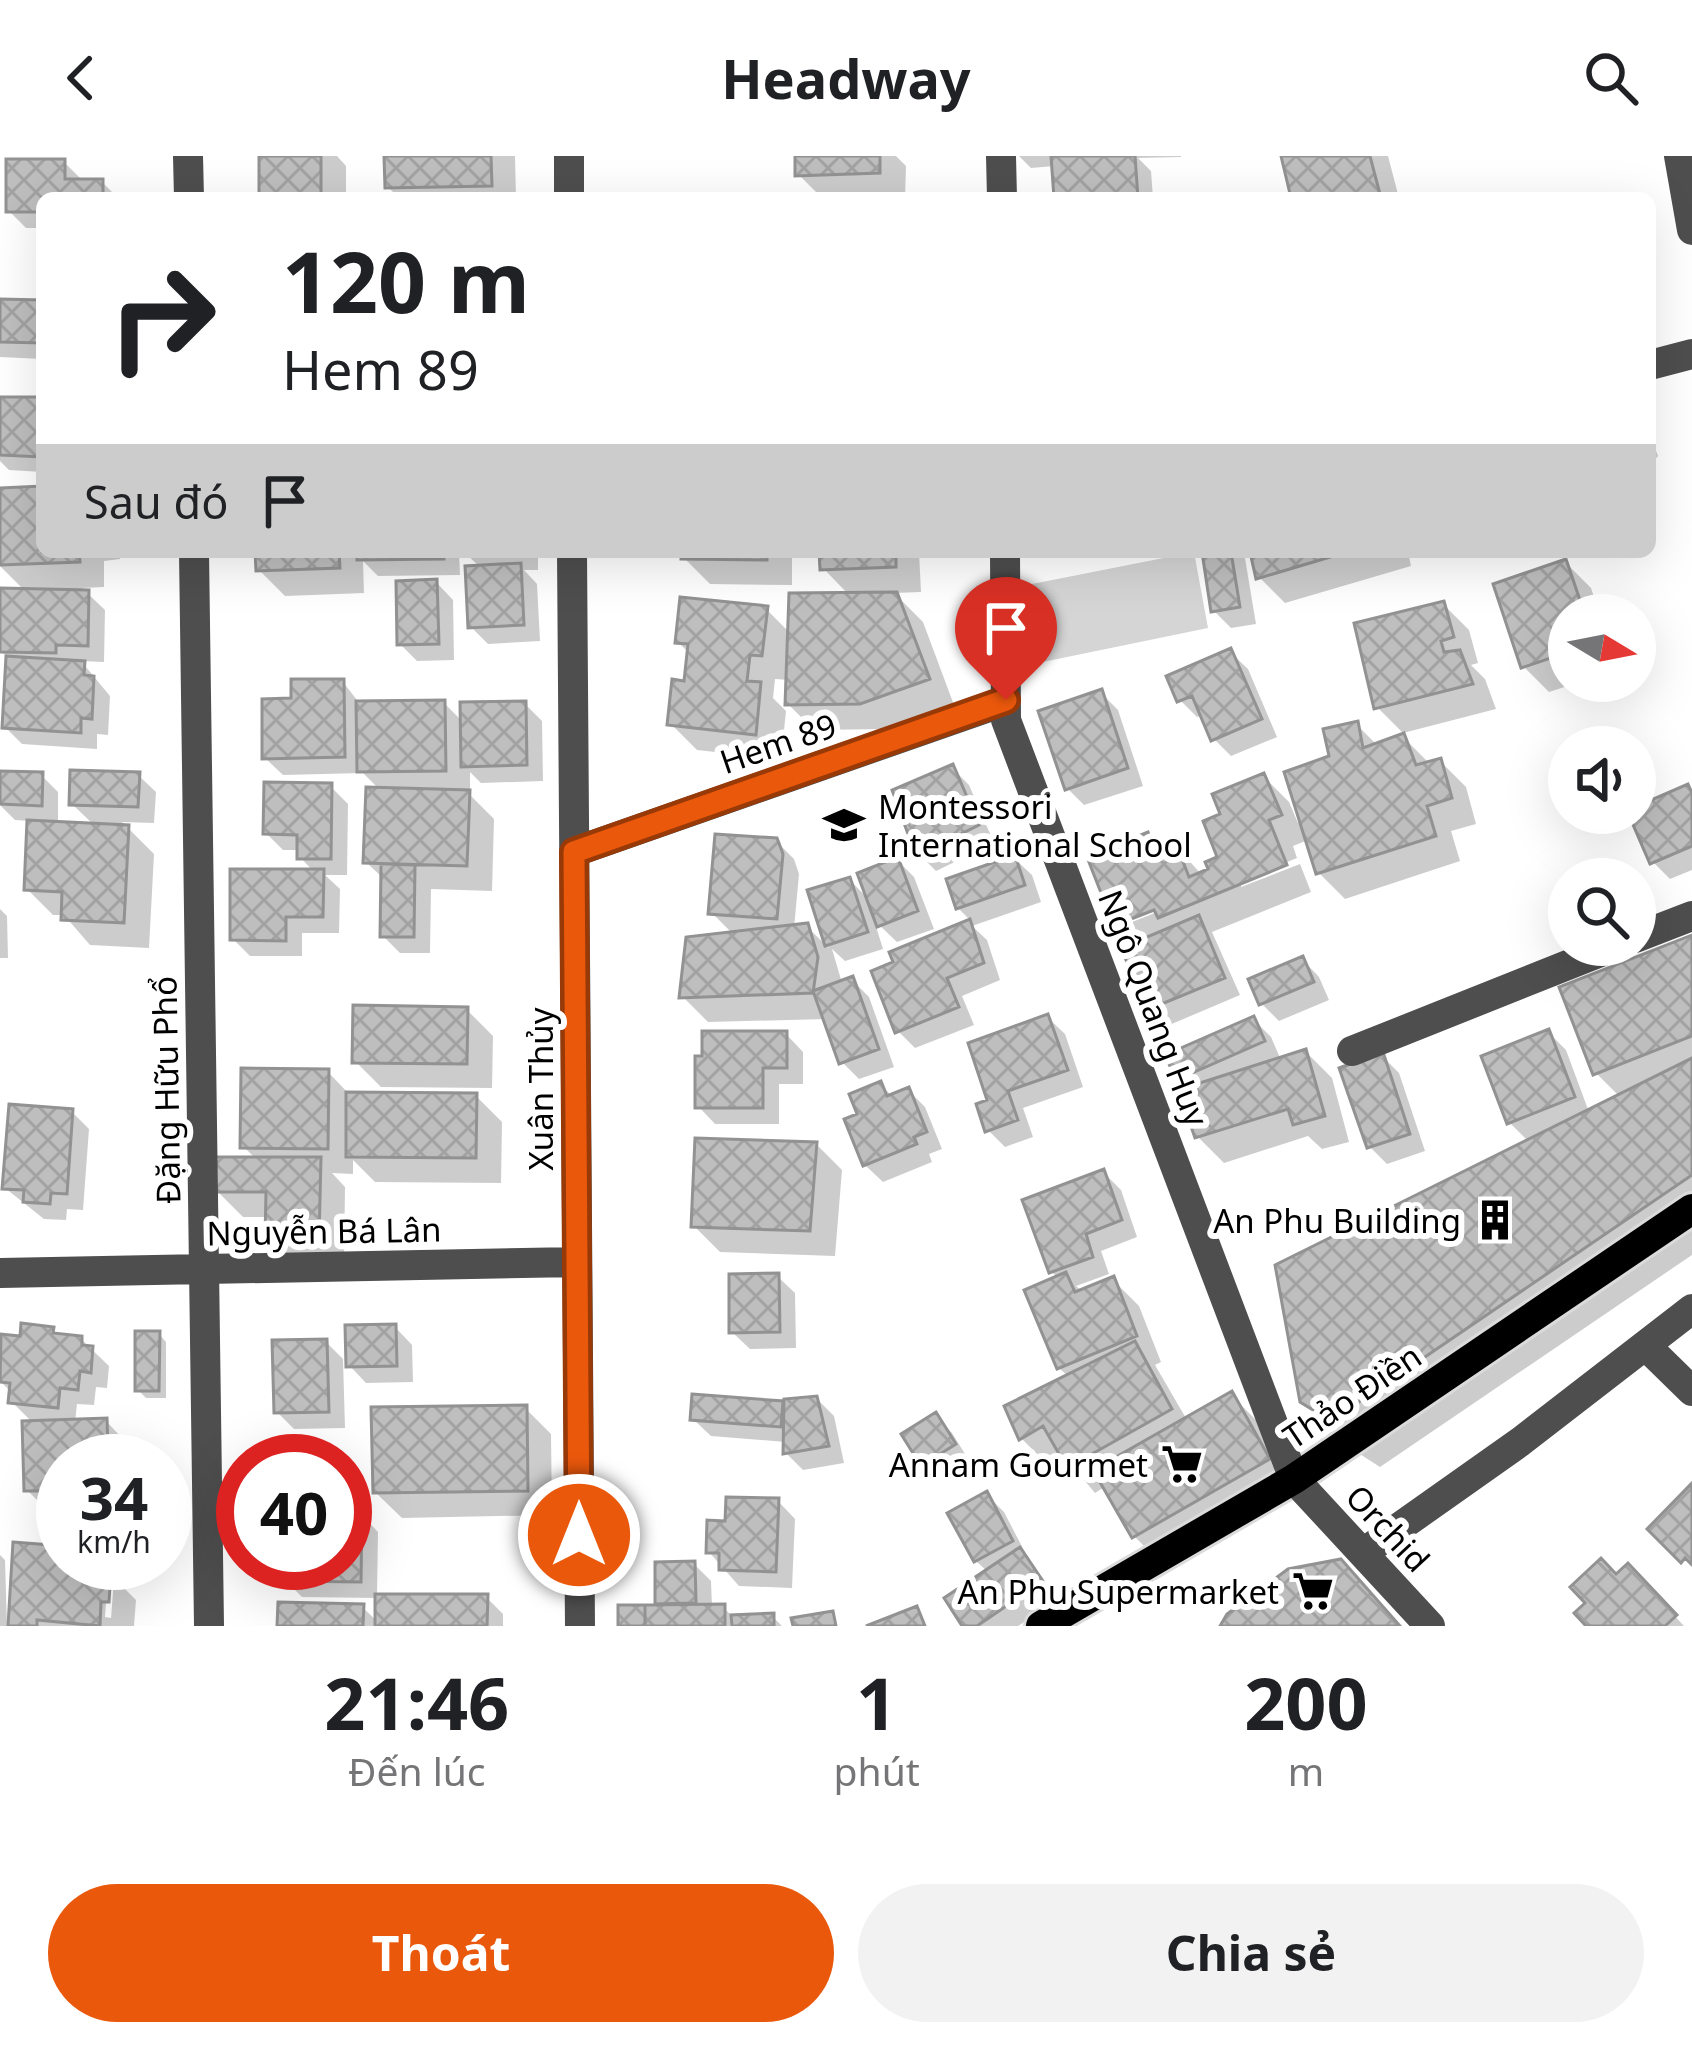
<!DOCTYPE html>
<html lang="vi">
<meta charset="utf-8">
<style>
:root{--surface:#fff;--page:#f2f2f2;--text:#202124;--muted:#757577;--accent:#ea580c}
body{margin:0;font-family:"Noto Sans",sans-serif;background:var(--page);color:var(--text);height:100vh;display:flex;flex-direction:column;font-size:45px;white-space:nowrap}
*{box-sizing:border-box;margin:0}
p{font-size:39px;color:var(--muted)}
.icon{flex:none;width:66px;height:66px;fill:none;stroke:currentColor;stroke-width:2;stroke-linecap:round;stroke-linejoin:round}
.map{position:relative;height:1470px;overflow:hidden}
.panel{display:flex;flex-direction:column;background:var(--surface);flex:1}
.panel>*{flex:none}
.guide{position:absolute;left:36px;top:36px;width:1620px;height:366px;border-radius:18px;box-shadow:0 12px 48px #0002;background:#fff;color:var(--text);overflow:hidden}
.needle{width:78px;rotate:100deg}
.tools{position:absolute;left:1548px;top:438px;display:grid;gap:24px}
.tools a{display:grid;place-items:center;width:108px;height:108px;border-radius:50%;background:var(--surface);box-shadow:0 12px 48px #0002;font-size:60px}
.speed{position:absolute;left:36px;top:1278px;display:flex;gap:24px;font-size:60px;font-weight:700;text-align:center}
.speed>*{display:grid;place-content:center;width:156px;height:156px;border-radius:50%;background:var(--surface);box-shadow:0 12px 48px #0002;line-height:1}
.speed small{font-size:30px;font-weight:400}
.speed .limit{border:18px solid #d22;background:#fff;color:#111}
.pin{position:absolute;display:grid;place-items:center;width:102px;height:102px;color:#fff;margin:-123px -51px;border-radius:50% 50% 50% 0;rotate:-45deg;box-shadow:0 0 12px #0007}
.pin .icon{rotate:45deg}
.me{position:absolute;width:132px;margin:-66px;rotate:0deg;stroke-linejoin:round;filter:drop-shadow(0 0 9px #0008)}
.turn{display:flex;align-items:center;gap:42px;height:252px;padding:0 48px;font-size:54px}
.turn .icon{width:156px;height:156px;stroke-width:2.5}
.turn b{display:block;font-size:84px;line-height:102px}
.then{display:flex;align-items:center;height:114px;padding:0 48px;background:#0003;gap:24px;font-size:45px}
.eta{display:flex;justify-content:space-evenly;align-items:center;height:204px;text-align:center}
.eta b{font-size:72px;font-weight:700;line-height:84px}
.button{display:flex;gap:24px;margin-top:auto;padding:24px 48px}
.button a{flex:1;height:138px;border-radius:72px;background:var(--accent);color:#fff;font-size:48px;font-weight:700;line-height:138px;text-align:center}
.button a+a{background:var(--page);color:var(--text)}
header{display:flex;justify-content:space-between;align-items:center;height:156px;padding:0 48px;background:var(--surface);font-size:54px;font-weight:700}
.map>svg:first-child{display:block}
</style>
<header><svg class="icon" aria-label="back" viewBox="0 0 24 24"><path d="M15 5l-7 7 7 7"/></svg>Headway<svg class="icon" aria-label="search" viewBox="0 0 24 24"><circle cx="10" cy="10" r="6"/><path d="M15 15l6 6"/></svg></header>
<div class="map">
<svg width="1692" height="1470" viewBox="0 0 1692 1470">
<defs>
<pattern id="building-cross-hatch" width="8" height="8" patternUnits="userSpaceOnUse" patternTransform="scale(3)"><rect width="8" height="8" fill="#bebebe"/><path d="M0 0l8 8M0 8l8-8" fill="none" stroke="#a2a2a2"/></pattern>
</defs>
<rect width="100%" height="100%" fill="#fff"/>
<path fill="#d5d5d5" d="M1194,396L1208,472L1033,508L1017,431Z"/>
<path fill="#0003" fill-rule="evenodd" d="M262,0H337L346,10V42H262Z
M387,0H515L516,42H399L388,31Z
M798,0H896L906,10L905,42H822L798,18Z
M1019,0H1181V1L1138,2L1151,15L1153,42H1057L1055,10L1031,12Z
M1284,0H1388L1399,42H1294Z
M64,6L81,23L102,26L118,42H42V72H26L9,55Z
M0,147H42V203L0,201Z
M0,244H42V316L9,314L0,305Z
M1650,279L1658,300L1650,309Z
M42,333V396H120V403L104,405V431L82,432L105,454L104,506L81,505L110,540L108,579L97,578V593L22,588L5,571L9,503L0,494V461L26,436L0,410V335Z
M258,396H459L460,419L378,420L363,405L364,437L285,440L259,414Z
M464,396H538V414H524L537,428L540,485L488,488L471,471L481,412Z
M684,396H792V429L710,428L684,402Z
M822,396H919L921,436L894,437L923,466L954,549L887,573L814,574L788,548L789,524L775,523L773,542L786,555L781,603L697,594L671,568L687,528L690,498L678,486L766,453L791,478L850,440L823,412Z
M1205,396H1244L1256,468L1231,472L1214,455Z
M1253,396H1408L1411,410L1285,447L1259,421Z
M1565,406L1591,432L1600,459H1569V525H1583L1549,536L1523,510Z
M436,426L453,444L454,504L417,505L400,488Z
M1443,448L1469,474L1478,507L1471,509L1485,523L1496,553L1403,577L1377,551Z
M1230,496L1248,513L1277,581L1231,600L1214,583L1203,559L1197,561L1180,544Z
M343,526L360,548L444,547L463,566L525,548L542,565L543,625L481,627L470,616V639L494,663L492,735L431,733L430,797H400L383,780L384,723L366,706L380,634L363,617L283,619L265,602L294,545Z
M1101,537L1118,554L1143,630L1084,649L1067,632Z
M1357,569L1378,590L1403,581L1430,608L1440,605L1466,631L1476,668L1451,675L1460,705L1345,743L1319,717L1308,684L1293,690L1297,702L1241,725V731L1300,708L1311,736L1212,776L1240,839L1167,870L1150,853L1144,786L1106,741L1147,680L1161,694L1174,688L1202,719L1221,702L1224,659L1263,620L1289,646L1298,667L1303,666L1333,602ZM1167,746L1170,751L1132,766L1127,761Z
M952,612L969,629L994,687L936,715L919,698Z
M0,618L41,619L58,636V669L95,670L72,648L138,619L156,636L154,667L122,666L154,698L149,792L90,789L64,759H53L27,733L30,665L15,664L0,649Z
M330,630L348,648L347,719H325L340,733L339,777H302V800H250L233,783L314,716L300,701V694H283L266,677Z
M1687,631L1692,636V714L1670,723L1653,706L1631,657Z
M776,685L794,703L799,718L794,772L807,771L829,792L811,736L850,724L870,745L897,704L914,721L934,773L897,786L874,764L883,793L845,805L832,793L842,827L852,824L869,841L894,911L859,923L842,906L826,863L708,866L682,840L734,779L712,757Z
M1014,702L1032,719L1041,746L972,770L987,784L1000,824L962,840L974,869L915,892L898,875L897,808L893,798L972,766L958,752Z
M0,753L7,760L8,802H0Z
M1692,782V1099L1380,1311L1352,1293L1303,1244L1529,986L1509,966L1549,877L1566,894L1589,956L1620,941L1596,917Z
M1302,803L1319,821L1329,844L1279,865L1262,848Z
M467,854L493,880L492,932L381,931L355,905Z
M1047,861L1065,878L1083,931L1023,952L1033,981L1005,991L988,974L991,946Z
M1254,864L1271,881L1281,904L1306,896L1332,922L1349,986L1322,993L1308,980L1224,1007L1198,981L1189,933L1178,922Z
M786,878L803,896V928H779V968H715L698,950Z
M1382,900L1399,917L1425,995L1387,1008L1370,991Z
M328,916L350,939L476,940L502,966L501,1027L375,1026L353,1004V1018L332,1017L345,1031L344,1107H294L268,1081V1061H243L217,1035L257,1004L243,990Z
M880,928L893,941L908,934L925,951L942,993L929,998L932,1006L883,1026L865,1009L861,960Z
M72,956L89,973L83,1054L67,1053L66,1064L44,1063L5,1032Z
M816,988L842,1014L835,1100L720,1096L694,1070Z
M1104,1017L1121,1034L1137,1081L1101,1095L1109,1118L1076,1130L1083,1136L1113,1124L1139,1150L1161,1206L1155,1209L1187,1264L1231,1239L1257,1265L1294,1329L1160,1406L1134,1380L1106,1330L1095,1337L1063,1299L1047,1308L1021,1282L1069,1221L1059,1212L1058,1122L1051,1115Z
M777,1120L795,1137L796,1192L750,1193L732,1176Z
M395,1171L412,1189L413,1226L366,1227L349,1209Z
M53,1174L60,1181L81,1183L109,1210L107,1232L96,1231L94,1249L77,1248L75,1266L106,1265L123,1283L124,1305H63V1354L44,1351L27,1334L33,1267L12,1246V1237L0,1225L4,1181L23,1183Z
M159,1178L166,1186V1242H146L138,1234Z
M326,1186L343,1203L345,1272L294,1273L277,1256Z
M695,1241L784,1248L817,1243L834,1260L844,1307L803,1314L786,1297V1286L711,1280L693,1263Z
M525,1252L551,1278L552,1359L402,1362L375,1336Z
M935,1260L952,1277L970,1306L940,1325L923,1308Z
M987,1339L1004,1356L1029,1404L1058,1444L1018,1470H966L988,1416L976,1405Z
M778,1345L795,1363L792,1432L739,1430L709,1396Z
M345,1358H361L378,1376L377,1441H486L503,1458V1470H280L362,1451L378,1466V1442L302,1441L285,1424V1413L279,1407H345Z
M63,1393V1407H112L126,1421L125,1433L136,1444L134,1470H11ZM108,1418L114,1423L111,1462L105,1461Z
M0,1399L5,1404L7,1470H0Z
M694,1408L711,1425L712,1451H723L734,1462L772,1460L782,1470H621L659,1452L658,1409Z
M1617,1422L1645,1428L1684,1470H1591L1590,1447Z"/>
<path fill="url(#building-cross-hatch)" stroke="#929292" stroke-width="3" d="M259,0H321V42H259Z
M384,0H491L492,30L385,32Z
M795,0H880V17L795,20Z
M1051,0H1135L1138,42H1054Z
M1281,0H1370L1381,42H1291Z
M6,3H65V23H103V42H42V56H6Z
M0,143L42,144V187L0,186Z
M0,241H42V301L0,299Z
M42,330V396H79L80,406L0,409V332Z
M255,396H339L340,412L256,415Z
M357,396H444V403L357,404Z
M681,396H767V404L681,403Z
M819,396H896V411L820,414Z
M1202,396H1231L1240,451L1211,456Z
M1250,396H1347L1256,423Z
M1566,403L1585,459H1569V496L1521,512L1493,428Z
M521,407L524,469L468,472L465,410Z
M437,423L439,488L397,489L396,425Z
M0,432L89,434L88,490L56,489V497L0,496Z
M897,436L930,523L860,548L785,549L789,437Z
M680,441L768,450L762,500L750,499L747,525L761,526L756,579L667,569L672,523L684,525L688,488L675,487Z
M1444,445L1454,481L1441,485L1444,496L1460,494L1473,528L1374,553L1354,467Z
M1231,492L1262,563L1211,585L1192,540L1177,546L1166,520Z
M6,500L85,505L84,519L94,520L92,563L81,562V577L2,572Z
M291,523H344L345,601L262,603V543L291,542Z
M1102,533L1128,612L1065,634L1038,555Z
M445,544L446,615L357,616L356,545Z
M526,545L527,609L461,611L460,546Z
M1358,565L1363,592L1404,577L1416,609L1441,602L1452,642L1427,650L1436,680L1316,718L1284,616L1329,600L1323,573Z
M953,608L979,669L916,700L892,634Z
M70,614L140,616L138,651L69,649Z
M0,615L43,616L42,650L0,648Z
M1264,617L1282,659L1269,664L1287,709L1158,762L1154,754L1121,767L1110,740L1103,742L1087,701L1148,676L1155,693L1175,685L1189,721L1208,713L1205,706L1217,701L1203,665L1220,658L1212,638Z
M264,626L332,627L331,703H297V679L263,678Z
M1688,628L1692,637V690L1650,708L1628,657H1635V651Z
M366,631L470,634L467,710L363,707Z
M27,664L129,669L124,767L61,764L62,736L24,734Z
M715,678L777,682L783,698L777,763L708,758Z
M1015,699L1025,729L956,753L946,723Z
M898,701L918,755L877,771L857,717Z
M381,708L415,709L414,781H380Z
M230,713H324L323,761H286V785L230,784Z
M850,721L868,776L825,790L807,734Z
M1199,759L1225,822L1147,854L1121,792Z
M970,763L984,807L947,822L959,851L895,877L871,815L893,806L889,796Z
M808,767L818,801L813,837L679,842L686,781Z
M1692,779V880L1593,919L1559,831Z
M1303,800L1314,826L1259,849L1248,823Z
M853,820L879,893L839,908L813,835Z
M353,849L468,851L467,908L352,907Z
M1048,858L1068,914L1008,935L1018,964L985,976L976,948L987,944L968,887Z
M1254,860L1265,885L1176,924L1165,899Z
M1549,873L1575,941L1507,968L1481,900Z
M702,875H787V912H763V952H695V900H702Z
M1306,893L1325,960L1293,969L1288,953L1195,982L1178,934Z
M1383,896L1410,978L1367,992L1339,912Z
M1692,902V1019L1331,1265L1300,1246L1275,1109Z
M241,912L329,913L328,993L240,992Z
M881,925L887,940L909,931L927,976L914,981L917,988L863,1010L844,963L857,958L849,938Z
M346,936L477,937L476,1002L346,1001Z
M9,948L73,953L67,1038L51,1037L50,1048L23,1046L24,1034L2,1033Z
M695,982L817,986L810,1075L691,1071Z
M215,1001H321L319,1083L265,1082L266,1036H214Z
M1104,1013L1122,1064L1086,1078L1093,1101L1049,1117L1022,1044Z
M1066,1116L1075,1136L1114,1120L1137,1180L1057,1213L1024,1134Z
M779,1117L780,1176L729,1177V1118Z
M21,1167L54,1171L53,1177L82,1180V1189L93,1190L91,1217L80,1215L78,1234L60,1232L58,1252L8,1247L10,1227L0,1226L1,1178L20,1180Z
M396,1168L397,1210L346,1211L345,1169Z
M135,1175H160L159,1235H135Z
M327,1183L329,1256L274,1257L272,1184Z
M1135,1185L1172,1253L1067,1312L1043,1270L1019,1284L1004,1250Z
M1232,1235L1270,1303L1132,1382L1093,1314Z
M692,1238L783,1245L781,1271L690,1264Z
M817,1240L829,1290L783,1298L784,1243Z
M527,1249L528,1335L373,1337L371,1251Z
M936,1256L956,1288L921,1310L901,1278Z
M107,1262L108,1296H83V1305H63V1345H50V1335H24L22,1265Z
M1692,1327V1409L1685,1402L1681,1407L1647,1373Z
M987,1335L1013,1385L974,1406L947,1357Z
M726,1341L779,1342L776,1416L719,1414V1397H706L707,1364L725,1365Z
M345,1355H362L361,1426L282,1425V1407H345Z
M13,1386L63,1390V1407H101L100,1414L111,1415L109,1446H101L100,1470L37,1464V1470H8Z
M1020,1391L1043,1425L977,1470H962L944,1442Z
M1601,1402L1616,1418L1628,1407L1677,1459L1665,1470H1586L1574,1457L1585,1447L1570,1431Z
M1341,1403L1400,1470H1220L1227,1458L1288,1413Z
M695,1405L696,1447L655,1448V1406Z
M375,1438H488L487,1470H375Z
M278,1446L364,1448L363,1470H277Z
M725,1448V1470H645V1449Z
M618,1449H645V1470H618Z
M917,1450L925,1470H866Z
M833,1455L836,1470H793L791,1462Z
M774,1457V1470H732L731,1459Z"/>
<g fill="none" stroke-linecap="round" stroke-linejoin="round">
<g stroke="#dbdbdb" stroke-width="36">
<path id="major" d="M1041,1470L1294,1323L1692,1053"/>
</g>
<path stroke="#4e4e4e" stroke-width="30" d="M188,0L189,42
M569,0V42
M1001,0L1002,42
M1679,0L1692,74
M1650,209L1692,198
M194,396L209,1470
M572,396L580,1470
M1005,396L1006,564L1294,1323L1430,1470
M574,696L1006,545
M1635,782L1692,760
M1352,895L1618,789
M0,1117L577,1106
M1646,1190L1692,1235
M1363,1397L1520,1286L1692,1153"/>
<use href="#major" stroke="#000" stroke-width="30"/>
</g>
<g fill="none" stroke-linecap="round" stroke-linejoin="round">
<g stroke="#983908" stroke-width="30">
<path id="route" d="M579,1379L574,696L1006,544"/>
</g>
<use href="#route" stroke="#ea580c" stroke-width="21"/>
</g>
<defs>
<g id="school-bare" transform="scale(3.24)"><path d="M0-5L7-2L0 1L-7-2ZM-4 1L0 2.5L4 1V4Q0 6-4 4Z" fill="#000" stroke="#fff" stroke-width="2.5" paint-order="stroke"/></g>
<g id="building-bare" transform="scale(3.24)"><path d="M-4-6H4V6H1V3H-1V6H-4ZM-2.5-4.3h1.7v1.8h-1.7ZM.8-4.3h1.7v1.8H.8ZM-2.5-1h1.7V.8h-1.7ZM.8-1h1.7V.8H.8Z" fill="#000" stroke="#fff" stroke-width="2.5" paint-order="stroke"/></g>
<g id="supermarket-bare" transform="scale(3.24)"><path d="M-6-5.5h2.5l.6 2H6L4.5 2H-2.5L-4.4-4H-6ZM-1.5 3.2a1.3 1.3 0 1 0 .1 0ZM3 3.2a1.3 1.3 0 1 0 .1 0Z" fill="#000" stroke="#fff" stroke-width="2.5" paint-order="stroke"/></g>
</defs>
<g fill-rule="evenodd">
<use href="#school-bare" x="844" y="669"/>
<use href="#building-bare" x="1495" y="1064"/>
<use href="#supermarket-bare" x="1182" y="1308"/>
<use href="#supermarket-bare" x="1313" y="1435"/>
</g>
<g text-anchor="middle" dominant-baseline="central" stroke-width="12" stroke-linejoin="round" paint-order="stroke">
<g font-size="33" fill="#000" stroke="#fff">
<text transform="translate(778 587) rotate(-19)">Hem 89</text>
<text transform="translate(1154 852) rotate(69)">Ngô Quang Huy</text>
<text transform="translate(540 933) rotate(-90)">Xuân Thủy</text>
<text transform="translate(166 934) rotate(-91)">Đặng Hữu Phổ</text>
<text transform="translate(324 1075) rotate(-1)">Nguyễn Bá Lân</text>
<text transform="translate(1352 1240) rotate(-34)">Thảo Điền</text>
<text transform="translate(1388 1372) rotate(47)">Orchid</text>
</g>
<g font-size="33" fill="#000" stroke="#fff" text-anchor="end">
<text x="878" y="650" text-anchor="start">Montessori<tspan x="878" dy="38">International School</tspan></text>
<text x="1461" y="1064">An Phu Building</text>
<text x="1148" y="1308">Annam Gourmet</text>
<text x="1279" y="1435">An Phu Supermarket</text>
</g>
</g>
</svg>
<div class="tools">
<a><svg class="needle" viewBox="-14 -14 28 28"><path d="M0-13l5 13h-10z" fill="#e53935"/><path d="M0 13l5-13h-10z" fill="#757577"/></svg></a>
<a><svg class="icon" aria-label="sound" viewBox="0 0 24 24"><path d="M4 9h4l5-4v14l-5-4H4zM17 9q2 3 0 6"/></svg></a>
<a><svg class="icon" aria-label="search" viewBox="0 0 24 24"><circle cx="10" cy="10" r="6"/><path d="M15 15l6 6"/></svg></a>
</div>
<div class="speed"><div>34<small>km/h</small></div><div class="limit">40</div></div>
<div class="pin" style="left:1006px;top:544px;background:#d93025"><svg class="icon" aria-label="arrive" viewBox="0 0 24 24"><path d="M6 21V4h12l-3 4 3 4H6"/></svg></div>
<svg class="me" style="left:579px;top:1379px" viewBox="-20 -20 40 40"><circle r="17" fill="#ea580c" stroke="#fff" stroke-width="3"/><path d="M0-11L8 9 0 5-8 9z" fill="#fff"/></svg>
<div class="guide">
<div class="turn"><svg class="icon" aria-label="right" viewBox="0 0 24 24"><path d="M7 20v-9h11M14 6l5 5-5 5"/></svg><div><b>120 m</b>Hem 89</div></div>
<div class="then">Sau đó<svg class="icon" aria-label="arrive" viewBox="0 0 24 24"><path d="M6 21V4h12l-3 4 3 4H6"/></svg></div>
</div>
</div>
<section class="panel">
<div class="eta">
<div><b>21:46</b><p>Đến lúc</p></div>
<div><b>1</b><p>phút</p></div>
<div><b>200</b><p>m</p></div>
</div>
<div class="button"><a>Thoát</a><a>Chia sẻ</a></div>
</section>
